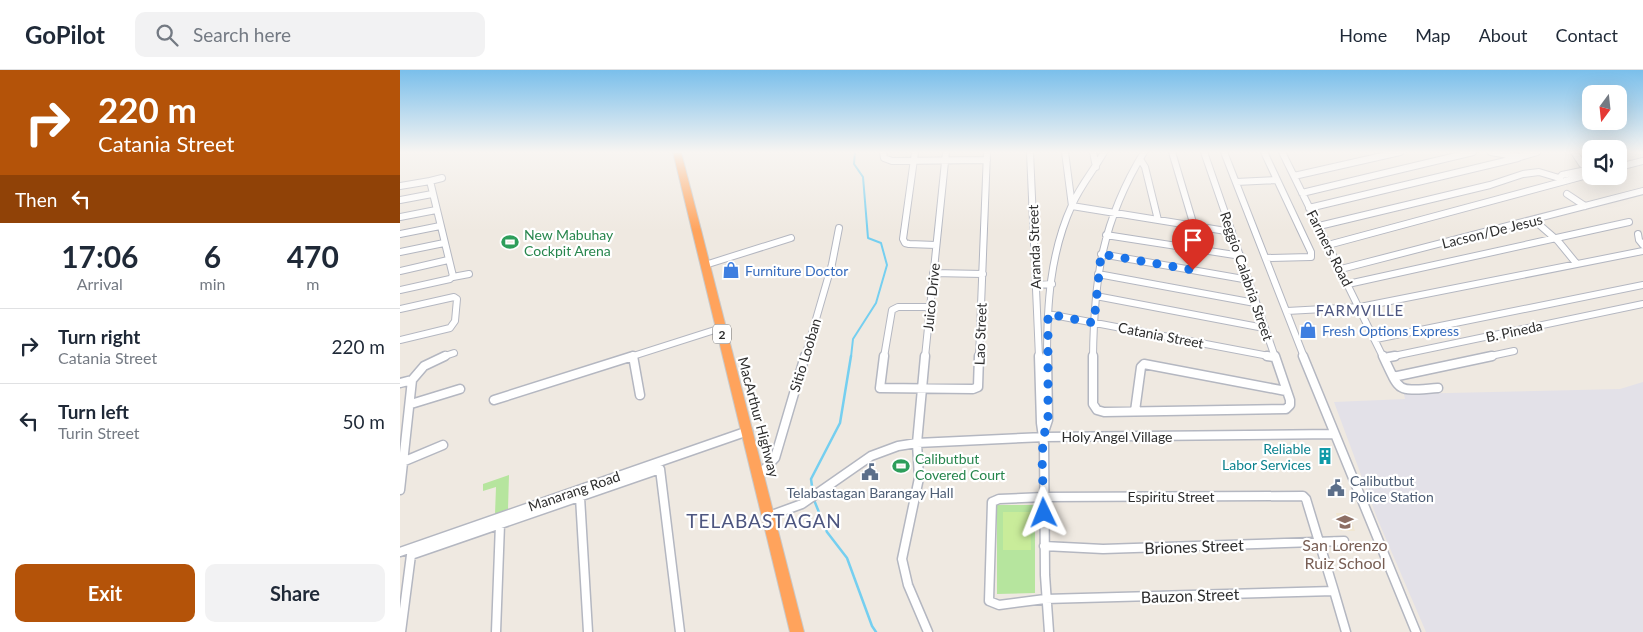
<!DOCTYPE html>
<style>
:root{--surface:#fff;--page:#f2f2f3;--text:#1f2937;--muted:#747a83;--line:#e0e1e3;--accent:#b45309}
body{margin:0;font-family:Lato,sans-serif;background:var(--page);color:var(--text);height:100vh;display:flex;flex-direction:column;font-size:19px;white-space:nowrap}
*{box-sizing:border-box;margin:0}
p{font-size:16px;color:var(--muted)}
.icon{flex:none;width:28px;height:28px;fill:none;stroke:currentColor;stroke-width:2;stroke-linecap:round;stroke-linejoin:round}
.map{position:relative;flex:1;overflow:hidden}
.panel{display:flex;flex-direction:column;background:var(--surface);width:400px}
.panel>*{flex:none}
.guide{background:#b45309;color:#fff;overflow:hidden}
.needle{width:32px;rotate:195deg}
.tools{position:absolute;left:1182px;top:15px;display:grid;gap:10px}
.tools a{display:grid;place-items:center;width:45px;height:45px;border-radius:10px;background:var(--surface);box-shadow:0 5px 20px #0002;font-size:25px}
.pin{position:absolute;display:grid;place-items:center;width:42px;height:42px;color:#fff;margin:-51px -21px;border-radius:50% 50% 50% 0;rotate:-45deg;box-shadow:0 0 5px #0007}
.pin .icon{rotate:45deg}
.me{position:absolute;width:55px;margin:-28px;rotate:358deg;stroke-linejoin:round;filter:drop-shadow(0 0 4px #0008)}
.turn{display:flex;align-items:center;gap:18px;height:105px;padding:0 15px;font-size:22px}
.turn .icon{width:65px;height:65px;stroke-width:2.5}
.turn b{display:block;font-size:35px;line-height:42px}
.then{display:flex;align-items:center;height:48px;padding:0 15px;background:#0003;gap:10px;font-size:19px}
.eta{display:flex;justify-content:space-evenly;align-items:center;height:85px;text-align:center}
.eta b{font-size:30px;font-weight:700;line-height:35px}
.cta{display:flex;gap:10px;margin-top:auto;padding:10px 15px}
.cta a{flex:1;height:58px;border-radius:10px;background:var(--accent);color:#fff;font-size:20px;font-weight:700;line-height:58px;text-align:center}
.cta a+a{background:var(--page);color:var(--text)}
ul{padding:0;list-style:none}
li{display:flex;align-items:center;gap:15px;height:75px;padding:0 15px;border-top:1px solid var(--line)}
li div{flex:1}
li b{display:block;font-size:19px}
li em{font-style:normal}
header{display:flex;align-items:center;gap:30px;box-sizing:border-box;height:70px;padding:0 25px;background:var(--surface);border-bottom:1px solid var(--line)}
header strong{font-size:24px}
nav{display:flex;gap:28px;margin-inline-start:auto;font-size:18px}
.search{width:350px;height:45px;background:var(--page);display:flex;align-items:center;gap:12px;box-sizing:border-box;padding:0 18px;border-radius:10px;color:var(--muted);font-size:19px}
main{display:flex;flex:1;min-height:0}
.map>svg:first-child{display:block}
</style>
<header>
<strong>GoPilot</strong>
<div class="search"><svg class="icon" aria-label="search" viewBox="0 0 24 24"><circle cx="10" cy="10" r="6"/><path d="M15 15l6 6"/></svg>Search here</div>
<nav><a>Home</a><a>Map</a><a>About</a><a>Contact</a></nav>
</header>
<main>
<section class="panel">
<div class="guide">
<div class="turn"><svg class="icon" aria-label="right" viewBox="0 0 24 24"><path d="M7 20v-9h11M14 6l5 5-5 5"/></svg><div><b>220 m</b>Catania Street</div></div>
<div class="then">Then<svg class="icon" aria-label="left" viewBox="0 0 24 24"><path d="M17 20v-9H6M10 6l-5 5 5 5"/></svg></div>
</div>
<div class="eta">
<div><b>17:06</b><p>Arrival</p></div>
<div><b>6</b><p>min</p></div>
<div><b>470</b><p>m</p></div>
</div>
<ul>
<li><svg class="icon" aria-label="right" viewBox="0 0 24 24"><path d="M7 20v-9h11M14 6l5 5-5 5"/></svg><div><b>Turn right</b><p>Catania Street</p></div><em>220 m</em></li>
<li><svg class="icon" aria-label="left" viewBox="0 0 24 24"><path d="M17 20v-9H6M10 6l-5 5 5 5"/></svg><div><b>Turn left</b><p>Turin Street</p></div><em>50 m</em></li>
</ul>
<div class="cta"><a>Exit</a><a>Share</a></div>
</section>
<div class="map">
<svg width="1243" height="562" viewBox="0 0 1243 562">
<rect width="100%" height="100%" fill="#efe9e1"/>
<path fill="#e3e1e8" d="M1243,312V562H1026L977,448L934,332L1005,329L1004,324L1220,319Z"/>
<path fill="#f0e6d1" d="M936,443H949L955,461H941Z"/>
<path fill="#b6e59e" d="M109,405L108,439L95,444L96,417L83,421V414Z
M597,435H635V523L597,524Z"/>
<path fill="#c9ec9a" d="M603,442H630L631,480H603Z"/>
<g fill="none" stroke-linecap="round" stroke-linejoin="round">
<path stroke="#75cff0" stroke-width="2" d="M451,287L453,269L476,233L487,195L481,173L468,168L463,107L454,94L455,82"/>
<path stroke="#75cff0" stroke-width="2.5" d="M413,423L411,409L440,353L451,286
M414,430L427,462L447,488L472,556L476,562"/>
<g stroke="#b4b7c1" stroke-width="8">
<path id="minor-far1" d="M483,82L484,88L492,91L587,90
M515,82L503,169L505,173L509,174L536,175
M630,82L639,287
M665,82L672,136L832,162
M693,82L696,97
M772,82L794,156
M804,82L875,287
M824,82L904,287
M864,82L911,182V187L866,188
M882,82L983,287
M1091,82L1120,87L1137,82
M1174,82L1182,94L1190,98
M740,89L745,97L758,150
M1219,97L1243,91
M894,106L1000,82
M30,111L42,108
M836,112L877,110
M1159,112V108L1162,105L1191,99
M0,116L30,111L53,206L50,209L0,220
M902,123L1073,82
M1167,124L1185,136
M0,130L32,124
M909,138L1118,88
M0,147L36,140
M1135,151L1158,171L1176,193
M919,156L1090,115L1123,104L1139,102L1159,108
M0,164L40,156
M1238,164L1239,170L1243,175
M706,165L841,186
M928,175L1191,104
M0,182L44,173
M701,184L849,210
M305,195L391,168
M941,199L1243,121
M0,201L48,190
M533,203L583,204
M698,204L855,233
M53,207L69,204
M948,214L1229,152
M635,215L652,214
M696,226L864,258
M0,239L54,227L57,229L55,251L50,258L0,270
M887,241L960,237L1243,181
M648,244L874,287
M976,269L1243,215
M42,287L54,283
M230,287L321,258
M405,287L432,194L439,158
M484,287L492,240L498,237H529
M525,287L546,82
M579,287L587,82
M647,287C647,235 650,183 672,135C680,116 694,100 704,82
M693,287C694,208 702,151 744,82
M989,287L1243,234
M1086,287L1114,281"/>
</g>
<g stroke="#b4b7c1" stroke-width="11">
<path id="minor" d="M233,286L240,325
M484,286L480,318L573,319L578,317L579,286
M525,286L517,373L519,408L502,489L508,515L528,562
M639,286L641,353L644,374L645,505L649,562
M693,286V334L697,340L704,342L886,339L890,335V330L875,286
M867,286L874,287
M903,286L1016,562
M983,286C1001,324 996,321 1038,318
M984,288L995,286
M993,307L1092,286
M0,313L12,310
M94,330L233,286
M11,334L60,319
M735,341L741,297L744,294L886,321
M644,362L648,350L647,286
M0,393L43,375
M359,405L375,388L405,286
M0,420L12,310L24,296L45,286
M903,426L906,429L934,521L645,529L599,535L589,531L592,432L599,429L644,427Z
M180,427L188,562
M369,446L402,434L471,386L498,376L517,373L645,367L934,364
M644,476L703,479L944,471
M0,482L348,361
M934,521L946,562
M1,562L11,485L260,399L280,562
M96,562L100,454"/>
</g>
<g stroke="#c9c9c9" stroke-width="2">
<path id="highway" d="M273,82H281L404,562H390Z"/>
</g>
<use href="#minor-far1" stroke="#fff" stroke-width="6"/>
<use href="#minor" stroke="#fff" stroke-width="8"/>
<use href="#highway" fill="#ffa35c" fill-rule="evenodd"/>
</g>
<linearGradient id="sky" x2="0" y2="1"><stop stop-color="#7abfeb"/><stop offset="0.51" stop-color="#f8f5f2"/><stop offset="1" stop-color="#f8f5f2" stop-opacity="0"/></linearGradient>
<rect width="1243" height="161" fill="url(#sky)"/>
<g fill="none" stroke-linecap="round" stroke-linejoin="round">
<path stroke="#1a73e8" stroke-width="9" stroke-dasharray="0 16.2" d="M644,443C644,413 638,379 648,350V244L694,253L701,184L793,200"/>
</g>
<defs>
<g id="stadium-bare" transform="scale(1.35)"><path d="M0-5a6.5 5 0 1 0 0 10a6.5 5 0 1 0 0-10ZM-3.5-1.8h7v3.6h-7Z" fill="#2e9e5b" stroke="#fff" stroke-width="2.5" paint-order="stroke"/></g>
<g id="shop-bare" transform="scale(1.35)"><path d="M-5-2.5h2.3a2.7 3.5 0 0 1 5.4 0H5L5.5 6h-11ZM-1.5-2.5h3a1.5 2.3 0 0 0-3 0Z" fill="#3f7fe0" stroke="#fff" stroke-width="2.5" paint-order="stroke"/></g>
<g id="building-bare" transform="scale(1.35)"><path d="M-4-6H4V6H1V3H-1V6H-4ZM-2.5-4.3h1.7v1.8h-1.7ZM.8-4.3h1.7v1.8H.8ZM-2.5-1h1.7V.8h-1.7ZM.8-1h1.7V.8H.8Z" fill="#0f9aa8" stroke="#fff" stroke-width="2.5" paint-order="stroke"/></g>
<g id="civic-bare" transform="scale(1.35)"><path d="M-.6-6.5H3V-4.5H.6V-3L4-1V1h2V6H-6V1h2V-1L-.6-3ZM-1.2 2.5V6h2.4V2.5Z" fill="#5c6f8a" stroke="#fff" stroke-width="2.5" paint-order="stroke"/></g>
<g id="school-bare" transform="scale(1.35)"><path d="M0-5L7-2L0 1L-7-2ZM-4 1L0 2.5L4 1V4Q0 6-4 4Z" fill="#8d6e63" stroke="#fff" stroke-width="2.5" paint-order="stroke"/></g>
</defs>
<g fill-rule="evenodd">
<use href="#stadium-bare" x="110" y="172"/>
<use href="#shop-bare" x="331" y="200"/>
<use href="#shop-bare" x="908" y="260"/>
<use href="#building-bare" x="925" y="386"/>
<use href="#stadium-bare" x="501" y="396"/>
<use href="#civic-bare" x="470" y="402"/>
<use href="#civic-bare" x="936" y="418"/>
<use href="#school-bare" x="945" y="452"/>
</g>
<g text-anchor="middle" dominant-baseline="central" stroke-width="4.5" stroke-linejoin="round" paint-order="stroke">
<rect fill="#fff" stroke="#6d6d6d" stroke-width="1" x="313" y="254.5" width="18" height="19" rx="4"/>
<g font-size="12" font-weight="bold" fill="#2e2e2e">
<text x="322" y="264">2</text>
</g>
<g font-size="14" fill="#2e2e2e" stroke="#fff">
<text transform="translate(1092 161) rotate(-14)">Lacson/De Jesus</text>
<text transform="translate(634 177) rotate(-92)">Aranda Street</text>
<text transform="translate(930 178) rotate(63)">Farmers Road</text>
<text transform="translate(847 206) rotate(71)">Reggio Calabria Street</text>
<text transform="translate(531 227) rotate(-84)">Juico Drive</text>
<text transform="translate(1114 261) rotate(-12)">B. Pineda</text>
<text transform="translate(580 264) rotate(-88)">Lao Street</text>
<text transform="translate(761 265) rotate(11)">Catania Street</text>
<text transform="translate(405 285) rotate(-73)">Sitio Looban</text>
<text transform="translate(359 347) rotate(75)">MacArthur Highway</text>
<text x="717" y="366">Holy Angel Village</text>
<text transform="translate(174 421) rotate(-19)">Manarang Road</text>
<text x="771" y="426">Espiritu Street</text>
</g>
<g font-size="14" fill="#27864d" stroke="#fff" text-anchor="start">
<text x="124" y="164">New Mabuhay<tspan x="124" dy="16">Cockpit Arena</tspan></text>
<text x="515" y="388">Calibutbut<tspan x="515" dy="16">Covered Court</tspan></text>
</g>
<g font-size="14" fill="#366cbe" stroke="#fff" text-anchor="start">
<text x="345" y="200">Furniture Doctor</text>
<text x="922" y="260">Fresh Options Express</text>
</g>
<g font-size="14" fill="#0d838f" stroke="#fff" text-anchor="end">
<text x="911" y="378">Reliable<tspan x="911" dy="16">Labor Services</tspan></text>
</g>
<g font-size="14" fill="#4e5e75" stroke="#fff" text-anchor="start">
<text x="950" y="410">Calibutbut<tspan x="950" dy="16">Police Station</tspan></text>
<text x="470" y="422" text-anchor="middle">Telabastagan Barangay Hall</text>
</g>
<g font-size="15" letter-spacing="1" fill="#4d5680" stroke="#fff">
<text x="960" y="240">FARMVILLE</text>
</g>
<g font-size="16" fill="#785e54" stroke="#fff">
<text x="945" y="474">San Lorenzo<tspan x="945" dy="18">Ruiz School</tspan></text>
</g>
<g font-size="16" fill="#2e2e2e" stroke="#fff">
<text transform="translate(794 476) rotate(-2)">Briones Street</text>
<text transform="translate(790 525) rotate(-2)">Bauzon Street</text>
</g>
<g font-size="19" letter-spacing="1" fill="#4d5680" stroke="#fff">
<text x="364" y="450">TELABASTAGAN</text>
</g>
</g>
</svg>
<div class="tools">
<a><svg class="needle" viewBox="-14 -14 28 28"><path d="M0-13l5 13h-10z" fill="#e53935"/><path d="M0 13l5-13h-10z" fill="#747a83"/></svg></a>
<a><svg class="icon" aria-label="sound" viewBox="0 0 24 24"><path d="M4 9h4l5-4v14l-5-4H4zM17 9q2 3 0 6"/></svg></a>
</div>
<div class="pin" style="left:793px;top:200px;background:#d93025"><svg class="icon" aria-label="arrive" viewBox="0 0 24 24"><path d="M6 21V4h12l-3 4 3 4H6"/></svg></div>
<svg class="me" style="left:644px;top:443px" viewBox="-20 -20 40 40"><path d="M0-17L14 15 0 8-14 15z" fill="#1a73e8" stroke="#fff" stroke-width="4"/></svg>
</div>
</main>
